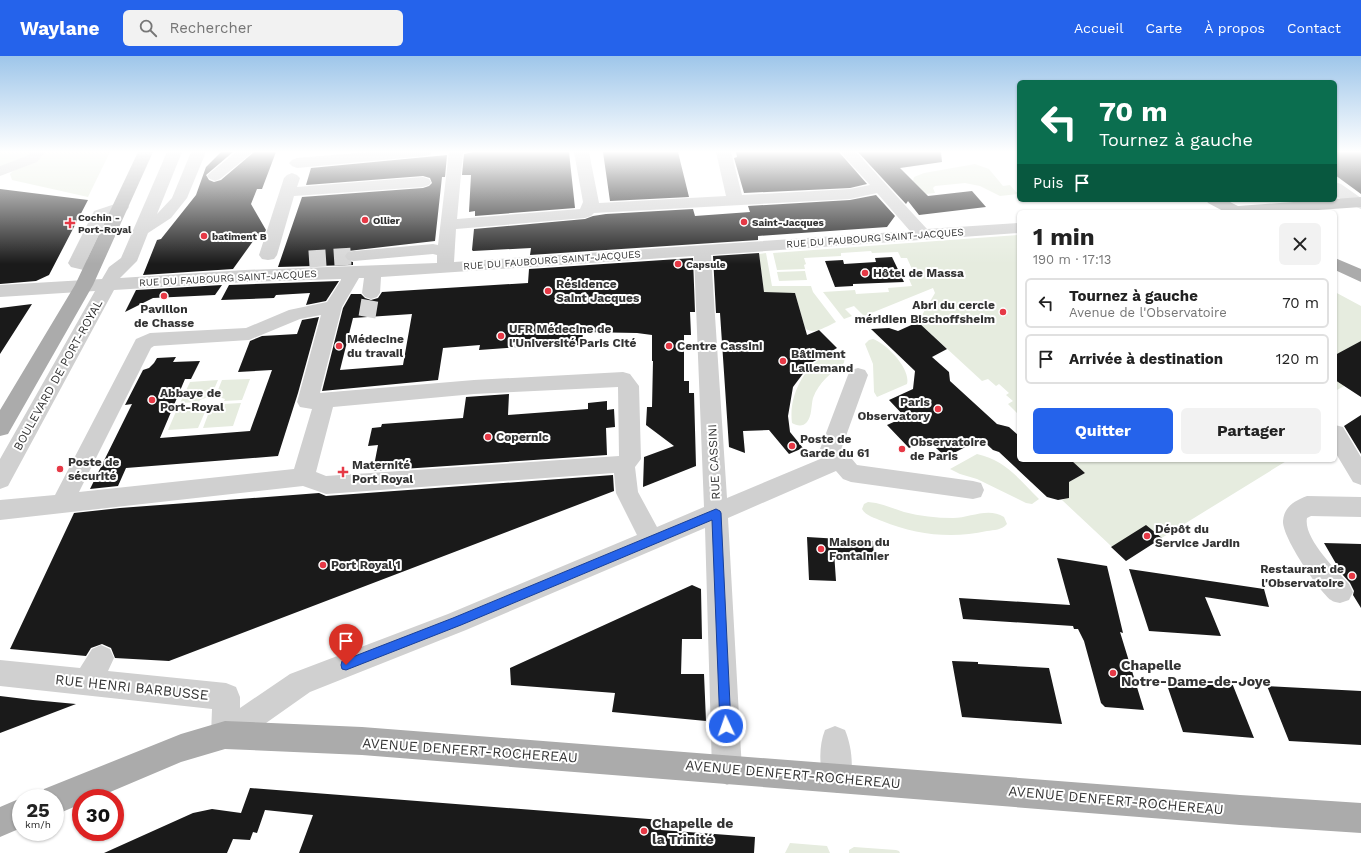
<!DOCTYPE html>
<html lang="fr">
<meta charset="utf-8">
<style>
:root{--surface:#fff;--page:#f2f2f2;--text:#222;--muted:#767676;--line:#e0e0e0;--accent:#2563eb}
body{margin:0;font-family:"Work Sans",sans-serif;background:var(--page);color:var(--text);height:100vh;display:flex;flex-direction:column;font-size:15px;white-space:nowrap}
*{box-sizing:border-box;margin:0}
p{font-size:13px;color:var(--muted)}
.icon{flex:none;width:22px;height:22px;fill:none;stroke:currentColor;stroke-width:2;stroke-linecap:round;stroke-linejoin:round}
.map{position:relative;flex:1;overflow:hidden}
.details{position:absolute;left:1017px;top:154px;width:320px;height:252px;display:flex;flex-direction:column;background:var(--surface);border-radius:6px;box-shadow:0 1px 3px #0004}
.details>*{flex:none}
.top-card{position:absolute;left:1017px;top:24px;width:320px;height:122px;border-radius:6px;box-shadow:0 1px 3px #0004;background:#0b6e4f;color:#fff;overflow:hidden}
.speed{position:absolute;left:12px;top:733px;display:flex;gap:8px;font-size:20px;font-weight:700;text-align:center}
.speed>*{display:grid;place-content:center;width:52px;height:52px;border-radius:50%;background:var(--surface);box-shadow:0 1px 3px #0004;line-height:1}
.speed small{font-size:10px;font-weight:400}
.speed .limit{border:6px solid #d22;background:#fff;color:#111}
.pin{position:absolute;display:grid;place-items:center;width:34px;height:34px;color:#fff;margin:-41px -17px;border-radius:50% 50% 50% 0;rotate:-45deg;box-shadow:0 0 4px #0007}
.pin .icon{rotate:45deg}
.me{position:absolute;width:44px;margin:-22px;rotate:357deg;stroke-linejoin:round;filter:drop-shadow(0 0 3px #0008)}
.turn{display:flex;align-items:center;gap:14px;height:84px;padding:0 16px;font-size:18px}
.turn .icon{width:52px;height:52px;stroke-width:2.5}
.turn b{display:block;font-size:28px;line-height:34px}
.then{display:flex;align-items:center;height:38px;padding:0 16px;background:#0003;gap:8px;font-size:15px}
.round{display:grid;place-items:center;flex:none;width:42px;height:42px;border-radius:6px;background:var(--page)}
.headline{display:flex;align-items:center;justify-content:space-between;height:68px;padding:0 16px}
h1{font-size:24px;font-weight:700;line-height:30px}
.cta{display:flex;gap:8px;margin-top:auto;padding:8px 16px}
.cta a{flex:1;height:46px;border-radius:6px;background:var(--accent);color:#fff;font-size:16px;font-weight:700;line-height:46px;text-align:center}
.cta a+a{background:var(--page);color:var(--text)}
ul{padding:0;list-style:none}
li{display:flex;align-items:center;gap:12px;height:50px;margin:0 8px 6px;padding:0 8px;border:2px solid var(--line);border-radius:6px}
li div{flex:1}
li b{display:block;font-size:15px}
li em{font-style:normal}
header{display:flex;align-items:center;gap:24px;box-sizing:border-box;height:56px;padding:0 20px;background:var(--accent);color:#fff}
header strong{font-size:19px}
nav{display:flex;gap:22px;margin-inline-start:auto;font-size:14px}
.search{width:280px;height:36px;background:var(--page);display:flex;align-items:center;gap:10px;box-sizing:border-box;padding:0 14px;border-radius:6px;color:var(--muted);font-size:15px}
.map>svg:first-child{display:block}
</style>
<header>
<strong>Waylane</strong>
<div class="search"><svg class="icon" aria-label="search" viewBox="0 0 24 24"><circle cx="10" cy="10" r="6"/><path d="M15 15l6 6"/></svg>Rechercher</div>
<nav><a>Accueil</a><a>Carte</a><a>À propos</a><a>Contact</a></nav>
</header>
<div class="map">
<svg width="1361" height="797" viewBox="0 0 1361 797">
<rect width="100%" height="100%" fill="#fff"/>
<path fill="#e6ecdf" d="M0,96H32L27,102L0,113Z
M44,96H110L88,141L12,124L10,118L14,114Z
M975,108L989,113L1003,130L1010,129L1016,136H1019V138L1000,140L980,130L965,127L935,130L933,132L935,137L926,138L913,125L914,121L924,117Z
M1019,179V359L1008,348L1013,345L1006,339L1009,337L999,328L996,330L988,323L982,325L918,266L935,237L933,232L864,260L854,250L845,253L852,260L844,263L823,236L855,234L856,238L889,236L888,232L912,230L909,223L916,222L907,202H901L898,196L872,197L871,195L841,197V200L804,202L806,208L804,209L805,213L777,214L773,197Z
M766,197L772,230H811L813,236L836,266C827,270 813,280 805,272L795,237H764L759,198Z
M805,215L807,224L779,225L777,216Z
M1335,236L1361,250V321L1335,335Z
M873,283C887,288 911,313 907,328L877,341L874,336L873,308L865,288L869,284Z
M837,294L845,299L844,307C831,317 819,326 813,342C811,350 812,360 807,366C803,371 797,370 792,367C788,337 807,304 837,294Z
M250,323L242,344L224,345L225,343L219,341L220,339H216L222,324Z
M218,324L212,338H209L208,341L200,344L199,346L180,347L190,326Z
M241,347L233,370L203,372L209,356H213L214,353L222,350L223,348Z
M197,350V352L202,354L201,356H205L198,372L168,374L178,351Z
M977,398C1005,404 1019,423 1039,443L1032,448L1026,447L977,423L960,418L950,413Z
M1071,404H1288L1126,504L1062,444L1067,442L1064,429L1085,417Z
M868,446C881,447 892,452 904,456C920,460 936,462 953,462C970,462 988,451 1004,461L1007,468C1002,474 994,474 987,475C952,483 916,479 882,465C875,462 866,460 862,453L864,448Z
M790,787L827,790L830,797H785Z
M854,791L896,794L899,795L900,797H849V794Z"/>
<path fill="#1a1a1a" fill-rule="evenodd" d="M221,96H233L206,119L209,124L214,126L221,124L254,96H276L262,133H257L251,148L266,174L264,178L256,181L233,213L143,219L157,184L161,183L196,139L206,111Z
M473,96H569L575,152L475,160V155L469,156L471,119H462L464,98Z
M603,96H678L689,141L610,145Z
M736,96H839L867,128L850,132L744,137L734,102L737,101Z
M858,96H941L942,106L900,112L928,140L972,135L986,151L919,159L908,145L906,148Z
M1335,96H1361V138L1335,119Z
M447,99L445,121H442L435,185L348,195L344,201L348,205L353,206V209L278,211L302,141L423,132L429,130L432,127L430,122L423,120L306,129L311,112Z
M0,133L88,144L49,219L36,225L0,228Z
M876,139L895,160L887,171L758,180V184L530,199L531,192L473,195L472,194L474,173L585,163L593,160L606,158L693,153L695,160L750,156L748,150L850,144Z
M759,197L764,236L795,237L807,279L819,274L837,292L811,307L793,331L788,360L790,376L803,392L789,398L769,374L743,375L745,397L729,391L720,257H716L713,200Z
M892,201L904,226L853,228V230L835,231L825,205L843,204L844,208L876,206L875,202Z
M693,202L695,256H690L691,279H684V325H689V337H694L696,410L643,431L644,401L674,390L646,369L647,351H652L653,305H652V279L637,277L583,276L582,289L532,290L479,294L480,289L443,292L438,324L322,335L343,252L351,238H361L365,242L371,244L378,242L382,236L528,227L529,213ZM412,258L403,309L340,314L353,262Z
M339,225L326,245L306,249L310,237L276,239L274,242L221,244L229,229Z
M222,229L215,239L153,242L125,256L136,234Z
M32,248L0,298V252Z
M319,261L298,337L278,400L126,412L118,430L90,433L132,348L125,349L143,314L149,312L154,307L157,302L176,301L173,306L200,305L191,323H185L160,382L250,375L272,314L238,316L250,285L262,280L297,278L302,264Z
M918,266L947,293L932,301L949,316L950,325L997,368L1009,371L1019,380V404H1071L1085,417L1069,426V442L1058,444L1047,441L999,396L993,394L981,383L946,401L927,384L909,392L887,369L905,361L889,344L913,333L915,315L871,273L889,272L898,275Z
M1361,285V341L1335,324V299Z
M509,338L508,359L588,353V347L607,345V354L614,353L615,371L606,372L607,399L373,415L378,389L368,390L372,372L381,371L382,368L463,362L466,341Z
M1361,359V398L1344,370Z
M613,419L614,435L169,605L115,602L111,592L102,588L91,592L86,600L10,593L74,457L120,452L319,437L326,440Z
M1146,469L1162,482L1126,505L1111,491Z
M807,481L873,485L874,502L834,496L836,525L809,524Z
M1324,487L1361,488V552L1353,539L1354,535L1350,527L1342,518Z
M1057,502L1107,510L1123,577L1120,576L1144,654L1105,651L1101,647L1084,585L1078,573H1074L1073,570L963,563L959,542L1070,549Z
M1129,513L1264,533L1269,551L1205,541L1221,580L1149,575Z
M692,529L701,533L702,583H682L681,618H704L706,665L612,656L615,637L511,629L510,612Z
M952,605L978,606V608L1049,612L1062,668L962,661Z
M1165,623L1232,627L1254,682L1183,676Z
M1267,630L1361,635V689L1289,685Z
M0,640L33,644L76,648L0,677Z
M250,732L662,764L661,774L755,781L754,797H299L313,759L265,754L257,777L253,776L250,784L233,783L227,797H104L193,757L212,753L241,757Z"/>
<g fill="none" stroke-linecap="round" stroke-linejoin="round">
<path stroke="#d6d6d6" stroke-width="17" stroke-dasharray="17 8" stroke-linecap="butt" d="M309,203L354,200
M367,261L371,237"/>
<path fill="#d0d0d0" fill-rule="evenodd" d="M30,96H45L37,106L0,120V110L27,100Z
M167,96H182L157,158L172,142L191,96H206L187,142L171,162L148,177L137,205L120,222L245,214L437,207V199L433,198L354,205L348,204L345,200L348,196L354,195L433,188L438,189L449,96H463L457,163L580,153L583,146L574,96H589L599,147L726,140L716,96H731L742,139L850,133L870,129L840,96H856L927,173L1019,167V177L711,199L727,442L825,401L820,393L848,319L851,314L858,312L865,314L868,319L842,391L857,409L973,425L981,427L984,434L981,441L973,443L851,426L843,423L836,415L728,462L742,714L737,724L727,729L717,724L712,714L705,472L466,574L310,636L235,689L225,693L215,689L211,679L212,653L0,630V604L80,612L92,593L101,589L110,593L114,602L108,615L226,627L236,631L240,641V652L290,618L448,558L637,479L616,437L614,417L326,438L303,430L0,464V444L55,439L136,283L150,277L246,272L289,254L327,246L341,224V223L245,226L114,234L8,430L0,433V403L95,235L0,241V229L102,223L109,211L121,202ZM877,137L910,175L454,206L456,173L585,162L591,160L594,157L850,143ZM694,200L704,451L657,471L638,436L635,411L641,403L639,330L630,318L623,316L474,324L320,337L342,251L359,222H364L362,237L365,241L371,243L377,241L380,237L381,221ZM321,259L297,346L300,351L312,353L294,413L79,436L151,292L154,290L249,284L300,263ZM618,331L619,400L326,420L316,416L333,351L474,338Z
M236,96H253L220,123L215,125L210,123L207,120L210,117Z
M368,96H432L430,99L425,100L297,112L292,110L289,107L292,104L297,102Z
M292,117L297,119L300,122L297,131L423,121L429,123L431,126L429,129L423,131L294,140L277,199L274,203L268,204L262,203L259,199L284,122L287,119Z
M1335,126L1341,128L1361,142V153L1343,145L1335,139Z
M121,146L127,148L129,151L127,154L107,161L87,204L98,207L101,211L98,215L92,216L71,211L68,207L94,155Z
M1335,369L1343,371L1361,401V429L1353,426L1335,396Z
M1307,440L1361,441V461L1311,460L1307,462C1303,482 1336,514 1349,528L1353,536L1349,544L1340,547C1337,546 1333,546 1331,544C1319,535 1282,481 1283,465C1284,451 1294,445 1307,440Z
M835,670L845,674C852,691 855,715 847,732L837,737L827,732C819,716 818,691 825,674Z"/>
<path fill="#ababab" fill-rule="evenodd" d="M138,96H153L93,229L8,378L0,380V354L75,229Z
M1361,141V151L1289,156H1225L1208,147L1206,144H1226L1238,150Z
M1335,202L1361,213V226L1335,214Z
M225,665L362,671L1240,739L1361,747V777L1240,769L362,699L225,693L181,706L96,742H81V748L55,759V742H41L44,733L181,678Z
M21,742V772L0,781V751Z"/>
</g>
<linearGradient id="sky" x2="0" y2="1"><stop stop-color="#9ec6ea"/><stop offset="0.46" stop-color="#fff"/><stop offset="1" stop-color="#fff" stop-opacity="0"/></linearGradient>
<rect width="1361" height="208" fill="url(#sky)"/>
<path fill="#2563eb" stroke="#184099" d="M716,453L720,455L721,457L731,670L730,674L726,676L721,674L720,670L712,464L461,569L346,614L342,613L341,609L342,605L453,562Z"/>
<g fill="#e63946" stroke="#fff" stroke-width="1.5">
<circle cx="365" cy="164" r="4"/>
<circle cx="744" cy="166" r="4"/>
<path d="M68 161h4v4h4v4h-4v4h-4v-4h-4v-4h4z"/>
<circle cx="204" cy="180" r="4"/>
<circle cx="678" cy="208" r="4"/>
<circle cx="865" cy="217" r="4"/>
<circle cx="548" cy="235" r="4"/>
<circle cx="164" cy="240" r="4"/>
<circle cx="1003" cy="256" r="4"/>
<circle cx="501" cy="280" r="4"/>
<circle cx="339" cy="290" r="4"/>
<circle cx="669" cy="290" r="4"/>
<circle cx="783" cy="305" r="4"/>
<circle cx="152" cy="344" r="4"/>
<circle cx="938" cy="353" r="4"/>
<circle cx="488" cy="381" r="4"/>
<circle cx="792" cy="390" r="4"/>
<circle cx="902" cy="393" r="4"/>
<circle cx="60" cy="413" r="4"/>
<path d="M341 410h4v4h4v4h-4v4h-4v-4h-4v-4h4z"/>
<circle cx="1147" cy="480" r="4"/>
<circle cx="821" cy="493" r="4"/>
<circle cx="323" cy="509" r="4"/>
<circle cx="1352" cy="520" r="4"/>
<circle cx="1113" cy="617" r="4"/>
<circle cx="644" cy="775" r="4"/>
</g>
<g text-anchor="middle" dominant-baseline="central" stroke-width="4" stroke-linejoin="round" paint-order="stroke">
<g font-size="10" font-weight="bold" fill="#333" stroke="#fff" text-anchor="start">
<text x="78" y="161">Cochin -<tspan x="78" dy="12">Port-Royal</tspan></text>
<text x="373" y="164">Ollier</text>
<text x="752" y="166">Saint-Jacques</text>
<text x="212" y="180">batiment B</text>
<text x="686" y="208">Capsule</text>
</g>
<g font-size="10" fill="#333" stroke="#fff">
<text transform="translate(875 182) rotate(-4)">RUE DU FAUBOURG SAINT-JACQUES</text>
<text transform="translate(552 204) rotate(-4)">RUE DU FAUBOURG SAINT-JACQUES</text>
<text transform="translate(228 222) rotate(-3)">RUE DU FAUBOURG SAINT-JACQUES</text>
</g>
<g font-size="12" font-weight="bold" fill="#333" stroke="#fff" text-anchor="start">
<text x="873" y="217">Hôtel de Massa</text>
<text x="556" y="228">Résidence<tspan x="556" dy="14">Saint Jacques</tspan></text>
<text x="995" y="249" text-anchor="end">Abri du cercle<tspan x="995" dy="14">méridien Bischoffsheim</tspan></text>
<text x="164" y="253" text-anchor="middle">Pavillon<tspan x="164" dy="14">de Chasse</tspan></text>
<text x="509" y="273">UFR Médecine de<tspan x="509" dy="14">l'Université Paris Cité</tspan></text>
<text x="347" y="283">Médecine<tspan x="347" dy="14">du travail</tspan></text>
<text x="677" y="290">Centre Cassini</text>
<text x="791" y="298">Bâtiment<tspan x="791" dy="14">Lallemand</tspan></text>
<text x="160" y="337">Abbaye de<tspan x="160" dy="14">Port-Royal</tspan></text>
<text x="930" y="346" text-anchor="end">Paris<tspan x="930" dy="14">Observatory</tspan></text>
<text x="496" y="381">Copernic</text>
<text x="800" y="383">Poste de<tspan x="800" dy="14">Garde du 61</tspan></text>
<text x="910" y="386">Observatoire<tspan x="910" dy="14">de Paris</tspan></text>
<text x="68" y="406">Poste de<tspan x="68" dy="14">sécurité</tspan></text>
<text x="352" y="409">Maternité<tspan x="352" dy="14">Port Royal</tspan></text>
<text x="1155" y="473">Dépôt du<tspan x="1155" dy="14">Service Jardin</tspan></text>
<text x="829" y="486">Maison du<tspan x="829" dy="14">Fontainier</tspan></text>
<text x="331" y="509">Port Royal 1</text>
<text x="1344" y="513" text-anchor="end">Restaurant de<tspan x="1344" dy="14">l'Observatoire</tspan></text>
</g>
<g font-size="12" fill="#333" stroke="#fff">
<text transform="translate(58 319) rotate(-61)">BOULEVARD DE PORT-ROYAL</text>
<text transform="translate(714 406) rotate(-93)">RUE CASSINI</text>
</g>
<g font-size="14" font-weight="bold" fill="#333" stroke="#fff" text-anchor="start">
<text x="1121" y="609">Chapelle<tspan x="1121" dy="16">Notre-Dame-de-Joye</tspan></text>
<text x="652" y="767">Chapelle de<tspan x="652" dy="16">la Trinité</tspan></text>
</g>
<g font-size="14" fill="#333" stroke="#fff">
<text transform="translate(132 631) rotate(6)">RUE HENRI BARBUSSE</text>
<text transform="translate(470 694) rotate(4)">AVENUE DENFERT-ROCHEREAU</text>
<text transform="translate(793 718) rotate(5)">AVENUE DENFERT-ROCHEREAU</text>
<text transform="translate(1116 744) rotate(5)">AVENUE DENFERT-ROCHEREAU</text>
</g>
</g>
</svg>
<div class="speed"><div>25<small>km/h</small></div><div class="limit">30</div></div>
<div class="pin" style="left:346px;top:609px;background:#d93025"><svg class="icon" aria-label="arrive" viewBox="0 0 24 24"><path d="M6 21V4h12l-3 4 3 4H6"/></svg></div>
<svg class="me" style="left:726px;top:670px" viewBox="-20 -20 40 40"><circle r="17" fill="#2563eb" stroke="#fff" stroke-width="3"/><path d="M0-11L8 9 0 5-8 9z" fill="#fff"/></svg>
<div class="top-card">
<div class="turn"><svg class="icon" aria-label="left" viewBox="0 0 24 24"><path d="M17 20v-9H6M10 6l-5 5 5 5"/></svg><div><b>70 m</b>Tournez à gauche</div></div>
<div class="then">Puis<svg class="icon" aria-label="arrive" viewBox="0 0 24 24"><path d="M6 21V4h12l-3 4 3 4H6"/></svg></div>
</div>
<section class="details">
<div class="headline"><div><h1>1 min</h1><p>190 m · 17:13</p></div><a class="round"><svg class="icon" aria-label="close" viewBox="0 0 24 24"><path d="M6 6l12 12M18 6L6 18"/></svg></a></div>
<ul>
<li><svg class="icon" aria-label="left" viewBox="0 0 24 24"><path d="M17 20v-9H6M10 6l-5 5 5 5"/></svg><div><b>Tournez à gauche</b><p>Avenue de l'Observatoire</p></div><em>70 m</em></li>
<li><svg class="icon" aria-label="arrive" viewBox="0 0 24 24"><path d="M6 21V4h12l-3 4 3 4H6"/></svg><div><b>Arrivée à destination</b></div><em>120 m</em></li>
</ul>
<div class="cta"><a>Quitter</a><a>Partager</a></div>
</section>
</div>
